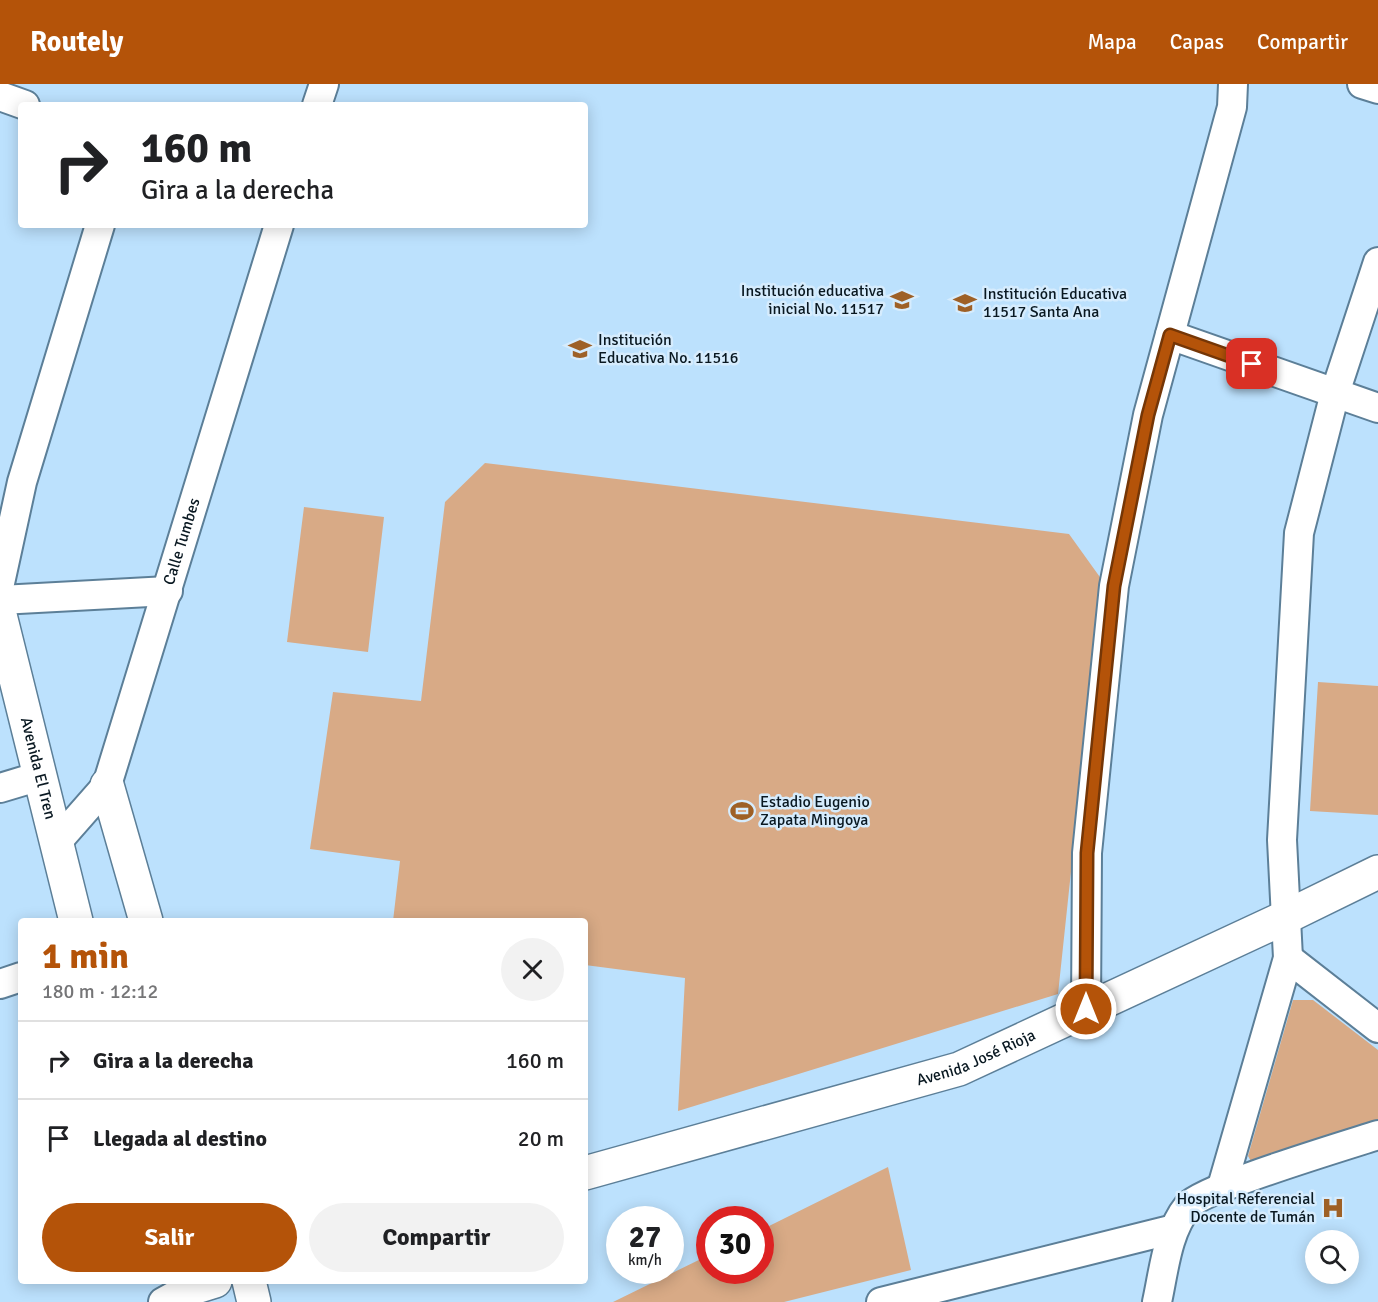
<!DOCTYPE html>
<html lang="es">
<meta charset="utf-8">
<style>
:root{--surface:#fff;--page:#f2f2f2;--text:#202124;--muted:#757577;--line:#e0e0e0;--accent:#b45309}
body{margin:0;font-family:Signika,sans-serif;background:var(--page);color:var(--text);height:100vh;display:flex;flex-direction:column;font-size:22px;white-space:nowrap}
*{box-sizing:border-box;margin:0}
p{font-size:20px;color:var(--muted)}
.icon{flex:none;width:33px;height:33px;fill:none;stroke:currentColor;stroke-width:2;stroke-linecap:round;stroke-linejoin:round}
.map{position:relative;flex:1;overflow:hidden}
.sheet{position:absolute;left:18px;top:834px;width:570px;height:366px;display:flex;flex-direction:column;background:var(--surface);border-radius:6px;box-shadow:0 3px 15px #0003}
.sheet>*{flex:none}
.banner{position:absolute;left:18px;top:18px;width:570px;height:126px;border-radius:6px;box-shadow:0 3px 15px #0003;background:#fff;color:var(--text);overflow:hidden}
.fabs{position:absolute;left:1305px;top:1146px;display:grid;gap:12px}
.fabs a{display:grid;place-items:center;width:54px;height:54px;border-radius:50%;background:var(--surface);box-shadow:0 3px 15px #0003;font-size:30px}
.speed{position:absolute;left:606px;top:1122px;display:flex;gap:12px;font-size:30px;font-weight:700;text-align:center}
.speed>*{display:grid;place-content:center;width:78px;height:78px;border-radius:50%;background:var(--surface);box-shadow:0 3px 15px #0003;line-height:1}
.speed small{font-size:15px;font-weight:400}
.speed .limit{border:9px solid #d22;background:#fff;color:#111}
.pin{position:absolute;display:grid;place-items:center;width:51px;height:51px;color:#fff;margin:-26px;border-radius:12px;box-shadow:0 3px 9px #0006}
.me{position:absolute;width:66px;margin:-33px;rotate:0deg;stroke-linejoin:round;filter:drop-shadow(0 0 4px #0008)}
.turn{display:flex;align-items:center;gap:21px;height:126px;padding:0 24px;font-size:27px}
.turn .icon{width:78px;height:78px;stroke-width:2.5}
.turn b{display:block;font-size:42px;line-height:51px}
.round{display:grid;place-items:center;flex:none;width:63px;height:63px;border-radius:32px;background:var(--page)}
.headline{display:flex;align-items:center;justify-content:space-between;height:102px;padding:0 24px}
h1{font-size:36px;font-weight:700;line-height:45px;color:var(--accent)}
.button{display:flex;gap:12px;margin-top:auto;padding:12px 24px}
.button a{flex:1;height:69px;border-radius:36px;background:var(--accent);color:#fff;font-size:24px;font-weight:700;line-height:69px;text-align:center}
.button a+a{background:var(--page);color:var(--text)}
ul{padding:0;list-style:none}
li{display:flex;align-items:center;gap:18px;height:78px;padding:0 24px;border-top:2px solid var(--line)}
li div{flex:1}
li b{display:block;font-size:22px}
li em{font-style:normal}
header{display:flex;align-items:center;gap:36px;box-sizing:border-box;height:84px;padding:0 30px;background:var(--accent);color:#fff}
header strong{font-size:28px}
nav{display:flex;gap:33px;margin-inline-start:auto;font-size:21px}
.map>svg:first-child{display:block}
</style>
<header>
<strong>Routely</strong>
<nav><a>Mapa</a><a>Capas</a><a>Compartir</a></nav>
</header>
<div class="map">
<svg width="1378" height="1218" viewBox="0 0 1378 1218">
<rect width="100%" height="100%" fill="#bce1fd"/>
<path fill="#d8aa86" d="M485,379L1069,450L1102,496L1058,910L678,1027L685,894L585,881V837H393L400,777L310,765L333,608L421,617L445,418Z
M304,423L384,433L368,568L287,558Z
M1318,598L1378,602V731L1310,727Z
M1293,916H1313L1378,966V1036L1252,1079L1248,1072Z
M888,1083L911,1186L784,1218H613L709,1171L710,1186H760L761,1146Z"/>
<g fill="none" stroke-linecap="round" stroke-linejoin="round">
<g stroke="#5c7f98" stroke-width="32">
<g id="street">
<path d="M1362,0L1378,5"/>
<path d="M0,12L25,21"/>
<path d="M317,21L324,0"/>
<path d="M1170,251L1378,324"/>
<path d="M0,499L22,398L100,141"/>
<path d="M0,516L168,507"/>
<path d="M0,704L40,692"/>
<path id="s1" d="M56,759L107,701L279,141"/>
<path d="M1288,874L1378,944"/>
<path d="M0,900L21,893"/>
<path d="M1086,925L1087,769L1114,502L1148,331L1232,23L1233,0"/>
<path d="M1222,1103L1288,874L1282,756L1299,449L1335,309L1378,178"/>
<path d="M163,1218L183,1207"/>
<path d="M881,1218L1174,1145"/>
<path d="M1157,1218C1164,1186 1167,1148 1188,1122C1203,1104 1347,1061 1378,1051"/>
</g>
</g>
<g stroke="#5c7f98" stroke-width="36">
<g id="secondary">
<path id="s2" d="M0,531L76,837"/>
<path d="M107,701L146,837"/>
<path id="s3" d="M585,1089L959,985L1286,833L1378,788"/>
<path d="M249,1197L254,1218"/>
<path d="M183,1207L215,1197"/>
</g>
</g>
<use href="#street" stroke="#fff" stroke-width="28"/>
<use href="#secondary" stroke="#fff" stroke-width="33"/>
</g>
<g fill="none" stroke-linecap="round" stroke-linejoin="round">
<g stroke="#753606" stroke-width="15">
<path id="route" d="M1086,925L1087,769L1114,502L1148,331L1170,251L1252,280"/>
</g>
<use href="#route" stroke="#b45309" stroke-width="10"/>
</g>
<defs>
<g id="school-bare" transform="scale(1.8)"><path d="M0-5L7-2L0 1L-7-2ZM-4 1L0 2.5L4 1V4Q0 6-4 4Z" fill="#9e6026" stroke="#d6ecfd" stroke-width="2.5" paint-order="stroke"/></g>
<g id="stadium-bare" transform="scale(1.8)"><path d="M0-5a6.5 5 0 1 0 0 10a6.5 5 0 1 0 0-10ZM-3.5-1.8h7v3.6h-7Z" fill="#9e6026" stroke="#d6ecfd" stroke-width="2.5" paint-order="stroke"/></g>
<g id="hospital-bare" transform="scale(1.8)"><path d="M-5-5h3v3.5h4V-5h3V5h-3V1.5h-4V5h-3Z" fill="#9e6026" stroke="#d6ecfd" stroke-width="2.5" paint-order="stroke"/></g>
</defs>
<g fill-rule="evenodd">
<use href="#school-bare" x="902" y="216"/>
<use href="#school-bare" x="965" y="219"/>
<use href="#school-bare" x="580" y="265"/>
<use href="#stadium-bare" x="742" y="727"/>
<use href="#hospital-bare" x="1333" y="1124"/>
</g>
<g text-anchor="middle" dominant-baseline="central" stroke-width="5" stroke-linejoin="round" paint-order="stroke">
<g font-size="16" fill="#091821" stroke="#d6ecfd" text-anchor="start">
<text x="884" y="207" text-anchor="end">Institución educativa<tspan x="884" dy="18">inicial No. 11517</tspan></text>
<text x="983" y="210">Institución Educativa<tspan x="983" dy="18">11517 Santa Ana</tspan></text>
<text x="598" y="256">Institución<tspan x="598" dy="18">Educativa No. 11516</tspan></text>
<text x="760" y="718">Estadio Eugenio<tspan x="760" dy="18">Zapata Mingoya</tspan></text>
<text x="1315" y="1115" text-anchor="end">Hospital Referencial<tspan x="1315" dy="18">Docente de Tumán</tspan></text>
</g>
<g font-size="16" fill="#091821" stroke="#d6ecfd">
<text stroke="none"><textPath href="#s1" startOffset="332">Calle Tumbes</textPath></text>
<text stroke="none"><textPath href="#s2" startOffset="158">Avenida El Tren</textPath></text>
<text stroke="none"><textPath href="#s3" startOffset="408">Avenida José Rioja</textPath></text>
</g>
</g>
</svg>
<div class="fabs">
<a><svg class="icon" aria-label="search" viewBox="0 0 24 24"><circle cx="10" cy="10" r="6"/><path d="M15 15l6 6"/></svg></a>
</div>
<div class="speed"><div>27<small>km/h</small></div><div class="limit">30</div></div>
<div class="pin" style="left:1252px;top:280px;background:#d93025"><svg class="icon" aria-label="arrive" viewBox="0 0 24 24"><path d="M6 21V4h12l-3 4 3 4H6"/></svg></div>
<svg class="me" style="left:1086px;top:925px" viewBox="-20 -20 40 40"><circle r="17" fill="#b45309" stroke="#fff" stroke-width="3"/><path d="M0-11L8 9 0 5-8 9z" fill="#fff"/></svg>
<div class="banner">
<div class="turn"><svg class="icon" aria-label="right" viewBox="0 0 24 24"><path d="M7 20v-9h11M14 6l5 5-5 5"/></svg><div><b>160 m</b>Gira a la derecha</div></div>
</div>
<section class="sheet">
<div class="headline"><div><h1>1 min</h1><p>180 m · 12:12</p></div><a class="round"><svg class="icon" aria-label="close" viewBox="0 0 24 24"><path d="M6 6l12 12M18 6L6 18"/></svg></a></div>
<ul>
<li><svg class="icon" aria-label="right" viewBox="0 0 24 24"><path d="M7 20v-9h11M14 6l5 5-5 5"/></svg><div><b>Gira a la derecha</b></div><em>160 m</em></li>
<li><svg class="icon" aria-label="arrive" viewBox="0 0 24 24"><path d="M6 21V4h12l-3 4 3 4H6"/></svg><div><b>Llegada al destino</b></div><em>20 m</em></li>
</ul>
<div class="button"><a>Salir</a><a>Compartir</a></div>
</section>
</div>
